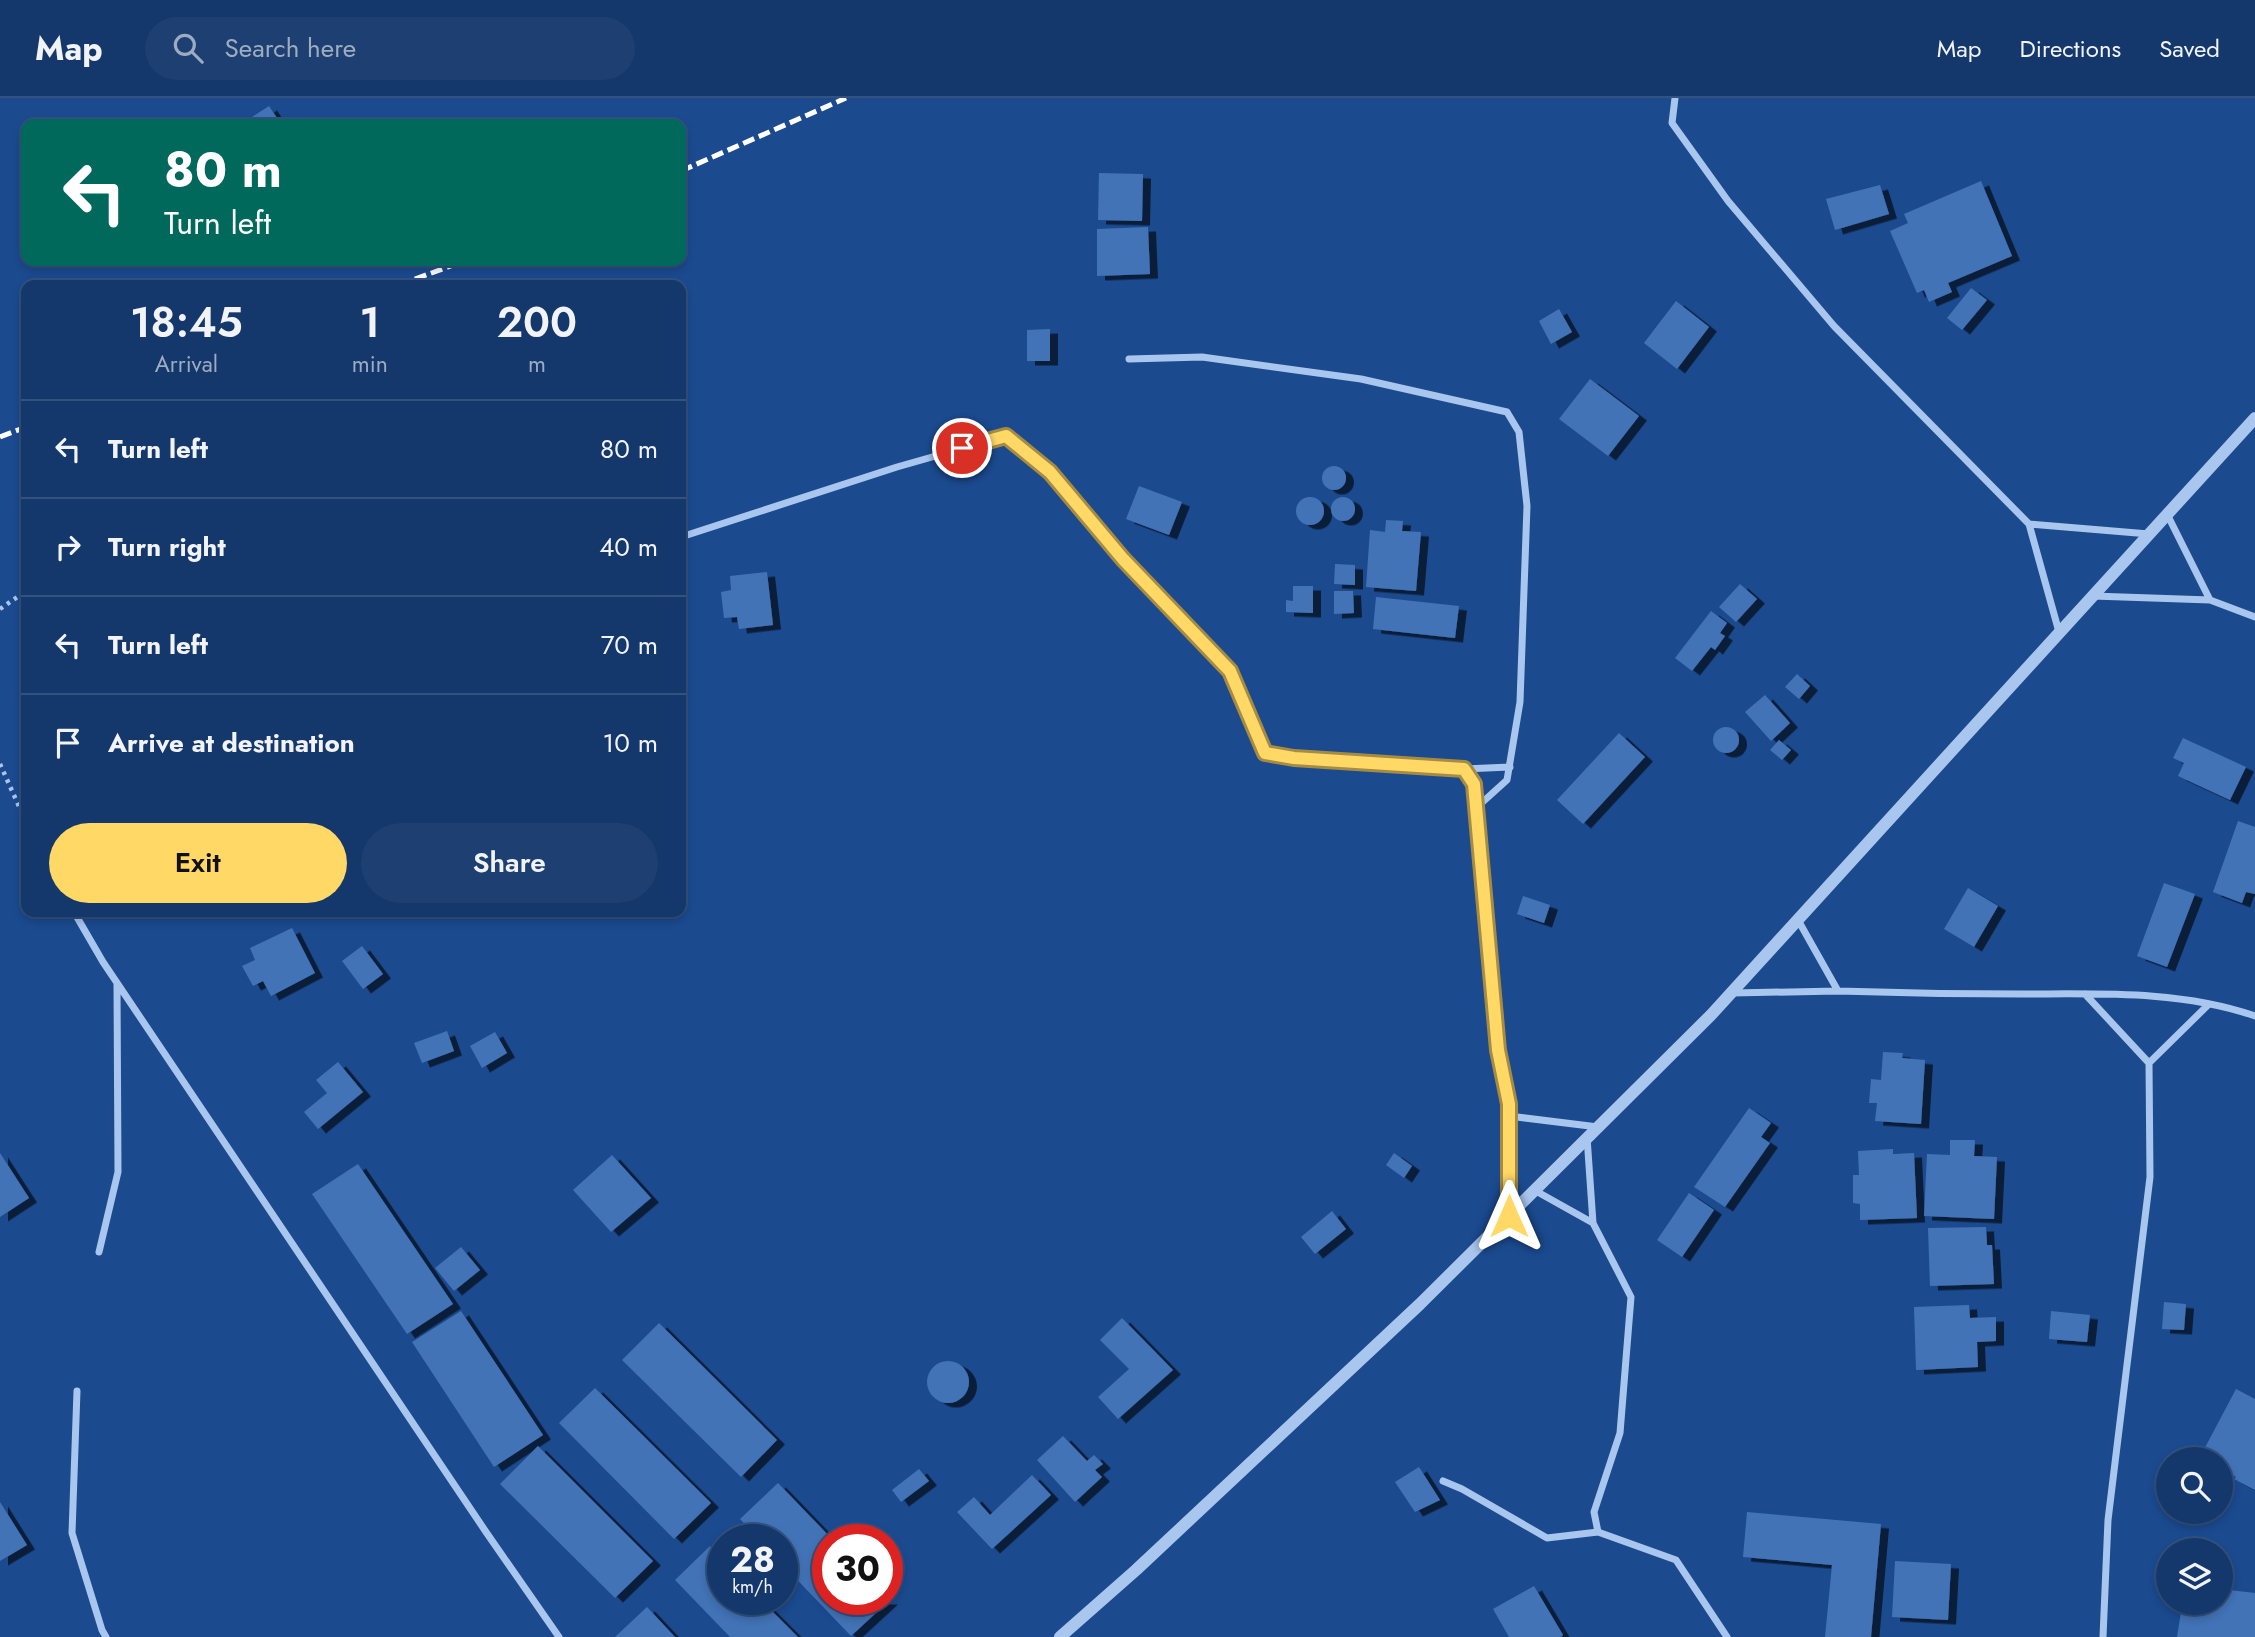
<!DOCTYPE html>
<style>
:root{--surface:#14386b;--page:#1d3f71;--text:#f1f3f6;--muted:#9dacc1;--line:#33527e;--accent:#ffd866}
body{margin:0;font-family:Jost,sans-serif;background:var(--page);color:var(--text);height:100vh;display:flex;flex-direction:column;font-size:26px;white-space:nowrap}
*{box-sizing:border-box;margin:0}
p{font-size:23px;color:var(--muted)}
.icon{flex:none;width:38px;height:38px;fill:none;stroke:currentColor;stroke-width:2;stroke-linecap:round;stroke-linejoin:round}
.map{position:relative;flex:1;overflow:hidden}
.sheet{position:absolute;left:21px;top:182px;width:665px;height:637px;display:flex;flex-direction:column;background:var(--surface);border-radius:14px;box-shadow:0 4px 10px #0003,0 0 0 2px var(--line)}
.sheet>*{flex:none}
.banner{position:absolute;left:21px;top:21px;width:665px;height:147px;border-radius:14px;box-shadow:0 4px 10px #0003,0 0 0 2px var(--line);background:#00695c;color:#fff;overflow:hidden}
.controls{position:absolute;left:2156px;top:1349px;display:grid;gap:14px}
.controls a{display:grid;place-items:center;width:77px;height:77px;border-radius:50%;background:var(--surface);box-shadow:0 4px 10px #0003,0 0 0 2px var(--line);font-size:35px}
.speed{position:absolute;left:707px;top:1426px;display:flex;gap:14px;font-size:35px;font-weight:700;text-align:center}
.speed>*{display:grid;place-content:center;width:91px;height:91px;border-radius:50%;background:var(--surface);box-shadow:0 4px 10px #0003,0 0 0 2px var(--line);line-height:1}
.speed small{font-size:18px;font-weight:400}
.speed .limit{border:10px solid #d22;background:#fff;color:#111}
.pin{position:absolute;display:grid;place-items:center;width:60px;height:60px;color:#fff;margin:-30px;border:4px solid #fff;border-radius:50%;box-shadow:0 2px 7px #0007}
.me{position:absolute;width:77px;margin:-38px;rotate:0deg;stroke-linejoin:round;filter:drop-shadow(0 0 5px #0008)}
.turn{display:flex;align-items:center;gap:24px;height:147px;padding:0 28px;font-size:32px}
.turn .icon{width:91px;height:91px;stroke-width:2.5}
.turn b{display:block;font-size:49px;line-height:60px}
.eta{display:flex;justify-content:space-evenly;align-items:center;height:119px;text-align:center}
.eta b{font-size:42px;font-weight:600;line-height:49px}
.action{display:flex;gap:14px;margin-top:auto;padding:14px 28px}
.action a{flex:1;height:80px;border-radius:42px;background:var(--accent);color:#111;font-size:28px;font-weight:600;line-height:80px;text-align:center}
.action a+a{background:var(--page);color:var(--text)}
ul{padding:0;list-style:none}
li{display:flex;align-items:center;gap:21px;height:98px;padding:0 28px;border-top:2px solid var(--line)}
li div{flex:1}
li b{display:block;font-size:26px}
li em{font-style:normal}
header{display:flex;align-items:center;gap:42px;box-sizing:border-box;height:98px;padding:0 35px;background:var(--surface);border-bottom:2px solid var(--line)}
header strong{font-size:33px}
nav{display:flex;gap:38px;margin-inline-start:auto;font-size:24px}
.search{width:490px;height:63px;background:var(--page);display:flex;align-items:center;gap:18px;box-sizing:border-box;padding:0 24px;border-radius:38px;color:var(--muted);font-size:26px}
.map>svg:first-child{display:block}
</style>
<header>
<strong>Map</strong>
<div class="search"><svg class="icon" aria-label="search" viewBox="0 0 24 24"><circle cx="10" cy="10" r="6"/><path d="M15 15l6 6"/></svg>Search here</div>
<nav><a>Map</a><a>Directions</a><a>Saved</a></nav>
</header>
<div class="map">
<svg width="2255" height="1539" viewBox="0 0 2255 1539">
<defs>
<filter id="shadow"><feDropShadow dx="8" dy="4.5" stdDeviation="0" flood-color="#0009"/></filter>
</defs>
<rect width="100%" height="100%" fill="#1b4a8f"/>
<path fill="#4373b7" filter="url(#shadow)" d="M269,8L279,23L274,26H256L252,19Z
M1099,75L1143,76L1142,123L1098,122Z
M1981,83L2012,158L1948,185L1952,194L1929,204L1924,192L1917,195L1890,133L1908,125L1904,116Z
M1880,87L1889,116L1835,132L1826,101Z
M1148,129L1150,176L1097,178V131Z
M1971,190L1987,202L1962,232L1947,220Z
M1676,203L1709,229L1677,271L1644,245Z
M1559,211L1572,234L1551,246L1539,223Z
M1050,231V263H1027V232Z
M1590,281L1639,318L1608,358L1559,321Z
M1322 380a12 12 0 1 1 24 0a12 12 0 1 1-24 0Z
M1139,388L1182,404L1169,437L1126,421Z
M1331 411a12 12 0 1 1 24 0a12 12 0 1 1-24 0Z
M1296 413a14 14 0 1 1 28 0a14 14 0 1 1-28 0Z
M1386,422L1403,423L1402,433L1421,434L1416,493L1366,489L1370,432L1385,434Z
M1335,466L1355,467V487L1334,486Z
M767,474L773,527L739,531L737,519L724,520L721,494L731,492L730,478Z
M1740,486L1757,501L1736,524L1719,509Z
M1293,488H1313V515L1286,514V502L1293,503Z
M1334,493H1353L1354,515L1334,516Z
M1376,499L1459,508L1455,540L1373,531Z
M1711,513L1727,525L1720,535L1725,538L1715,552L1711,549L1692,573L1675,560Z
M1797,576L1810,588L1799,601L1785,589Z
M1765,597L1790,625L1771,643L1745,614Z
M1713 642a13 13 0 1 1 26 0a13 13 0 1 1-26 0Z
M1619,635L1645,659L1583,726L1557,702Z
M2183,640L2246,669L2230,702L2178,678L2184,665L2173,660Z
M1779,642L1791,652L1782,662L1770,652Z
M2238,723L2255,729V796L2246,794L2242,805L2213,794Z
M2164,785L2195,796L2167,869L2137,858Z
M1968,790L1998,808L1974,849L1944,831Z
M1523,798L1550,807L1544,825L1517,816Z
M292,830L315,875L271,898L263,883L253,888L242,868L255,862L250,850Z
M362,848L383,876L363,891L342,863Z
M447,933L454,953L422,965L414,945Z
M495,934L507,955L482,970L470,948Z
M1883,954L1903,955L1902,960L1925,962L1921,1026L1875,1023L1877,1005H1869L1871,981L1881,982Z
M338,964L363,994L318,1031L304,1014L327,995L316,982Z
M1749,1010L1771,1025L1761,1039L1770,1045L1725,1109L1694,1089Z
M1950,1042H1975L1974,1058L1997,1059L1994,1121L1924,1118L1927,1056L1950,1057Z
M1893,1051V1056L1914,1055L1917,1120L1860,1122V1106L1853,1105V1077H1859L1858,1053Z
M0,1055L29,1100L0,1119Z
M1394,1055L1412,1068L1404,1080L1386,1067Z
M612,1057L651,1100L611,1134L573,1092Z
M358,1066L453,1206L407,1236L312,1096Z
M1689,1095L1714,1112L1682,1159L1657,1142Z
M1332,1113L1346,1131L1315,1156L1301,1139Z
M1986,1129L1987,1147H1992L1994,1186L1930,1188L1928,1130Z
M461,1149L480,1172L454,1193L435,1170Z
M2164,1204L2186,1206L2184,1232L2162,1231Z
M1969,1207L1970,1220L1996,1219V1243L1977,1244L1978,1269L1916,1272L1914,1209Z
M461,1213L543,1337L494,1369L412,1244Z
M2051,1213L2090,1217L2087,1244L2049,1241Z
M1122,1220L1173,1272L1118,1321L1098,1299L1129,1271L1100,1242Z
M659,1225L777,1342L741,1379L622,1262Z
M927 1284a21 21 0 1 1 42 0a21 21 0 1 1-42 0Z
M595,1290L711,1405L674,1441L559,1325Z
M2236,1291L2255,1301V1392L2234,1381L2236,1379L2221,1370V1362H2204L2200,1359Z
M1063,1338L1087,1363L1094,1357L1103,1366L1095,1372L1102,1379L1075,1404L1037,1362Z
M538,1348L653,1463L615,1500L500,1386Z
M1419,1369L1440,1402L1415,1414L1395,1384Z
M919,1371L929,1383L901,1404L892,1392Z
M1032,1377L1051,1397L992,1451L957,1414L974,1399L990,1417Z
M778,1385L833,1442H828V1502H890L851,1538L782,1466V1442H760L740,1421Z
M0,1404L27,1447L0,1463Z
M1747,1414L1881,1426L1871,1539H1825L1832,1467L1743,1459Z
M710,1448L723,1462V1502H761L798,1539H730L675,1482Z
M1895,1463L1951,1466L1948,1522L1892,1519Z
M1534,1488L1563,1537L1561,1539H1509L1493,1511Z
M2221,1491L2255,1495V1539H2177L2181,1514L2203,1517L2205,1505H2221Z
M647,1509L675,1539H615Z"/>
<g fill="none" stroke-linecap="round" stroke-linejoin="round">
<path stroke="#a9c6ee" stroke-width="4.5" stroke-dasharray="3.5 5" stroke-linecap="butt" d="M413,187L422,179
M0,511L26,493
M0,666L26,724"/>
<path stroke="#a9c6ee" stroke-width="7" d="M1675,0L1672,25L1728,103L1834,228L2029,426
M1129,261L1202,259L1361,281L1507,314L1519,334L1527,408L1520,604L1507,682L1476,710
M681,439L897,369L1006,338L1050,374L1123,461L1230,573L1265,655L1294,660L1464,671L1474,686L1498,952L1509,1006V1117
M2093,498L2210,502L2167,416
M2210,502L2255,519
M2059,534L2029,426L2149,436
M1464,671L1510,669
M74,814L103,864L486,1434L559,1539
M1838,893C1899,895 1960,896 2021,896C2099,896 2180,892 2255,918
M1732,895L1838,893L1798,822
M2085,896L2149,965L2209,906
M1509,1018L1598,1029
M1534,1092L1593,1125L1587,1039
M1593,1125L1631,1199L1620,1335L1594,1414L1598,1434L1676,1462L1727,1539
M99,1154L118,1074L117,886
M77,1293L72,1435L102,1532L106,1539
M1443,1383L1462,1391L1547,1440L1598,1434
M2103,1539L2108,1422L2150,1079L2149,965"/>
<path stroke="#a9c6ee" stroke-width="12" d="M1060,1539L1136,1472L1420,1206L1711,917L2255,320"/>
<path stroke="#fff" stroke-width="5" stroke-dasharray="12 5" stroke-linecap="butt" d="M681,73L846,0
M399,187L464,163
M0,339L26,329"/>
</g>
<g fill="none" stroke-linecap="round" stroke-linejoin="round">
<g stroke="#a68c42" stroke-width="18">
<path id="route" d="M962,350L1006,338L1050,374L1123,461L1230,573L1265,655L1294,660L1464,671L1474,686L1498,952L1509,1006V1118"/>
</g>
<use href="#route" stroke="#ffd866" stroke-width="12"/>
</g>
</svg>
<div class="controls">
<a><svg class="icon" aria-label="search" viewBox="0 0 24 24"><circle cx="10" cy="10" r="6"/><path d="M15 15l6 6"/></svg></a>
<a><svg class="icon" aria-label="layers" viewBox="0 0 24 24"><path d="M12 4l9 5-9 5-9-5zM3 14l9 5 9-5"/></svg></a>
</div>
<div class="speed"><div>28<small>km/h</small></div><div class="limit">30</div></div>
<div class="pin" style="left:962px;top:350px;background:#d93025"><svg class="icon" aria-label="arrive" viewBox="0 0 24 24"><path d="M6 21V4h12l-3 4 3 4H6"/></svg></div>
<svg class="me" style="left:1509px;top:1118px" viewBox="-20 -20 40 40"><path d="M0-17L14 15 0 8-14 15z" fill="#ffd866" stroke="#fff" stroke-width="4"/></svg>
<div class="banner">
<div class="turn"><svg class="icon" aria-label="left" viewBox="0 0 24 24"><path d="M17 20v-9H6M10 6l-5 5 5 5"/></svg><div><b>80 m</b>Turn left</div></div>
</div>
<section class="sheet">
<div class="eta">
<div><b>18:45</b><p>Arrival</p></div>
<div><b>1</b><p>min</p></div>
<div><b>200</b><p>m</p></div>
</div>
<ul>
<li><svg class="icon" aria-label="left" viewBox="0 0 24 24"><path d="M17 20v-9H6M10 6l-5 5 5 5"/></svg><div><b>Turn left</b></div><em>80 m</em></li>
<li><svg class="icon" aria-label="right" viewBox="0 0 24 24"><path d="M7 20v-9h11M14 6l5 5-5 5"/></svg><div><b>Turn right</b></div><em>40 m</em></li>
<li><svg class="icon" aria-label="left" viewBox="0 0 24 24"><path d="M17 20v-9H6M10 6l-5 5 5 5"/></svg><div><b>Turn left</b></div><em>70 m</em></li>
<li><svg class="icon" aria-label="arrive" viewBox="0 0 24 24"><path d="M6 21V4h12l-3 4 3 4H6"/></svg><div><b>Arrive at destination</b></div><em>10 m</em></li>
</ul>
<div class="action"><a>Exit</a><a>Share</a></div>
</section>
</div>
